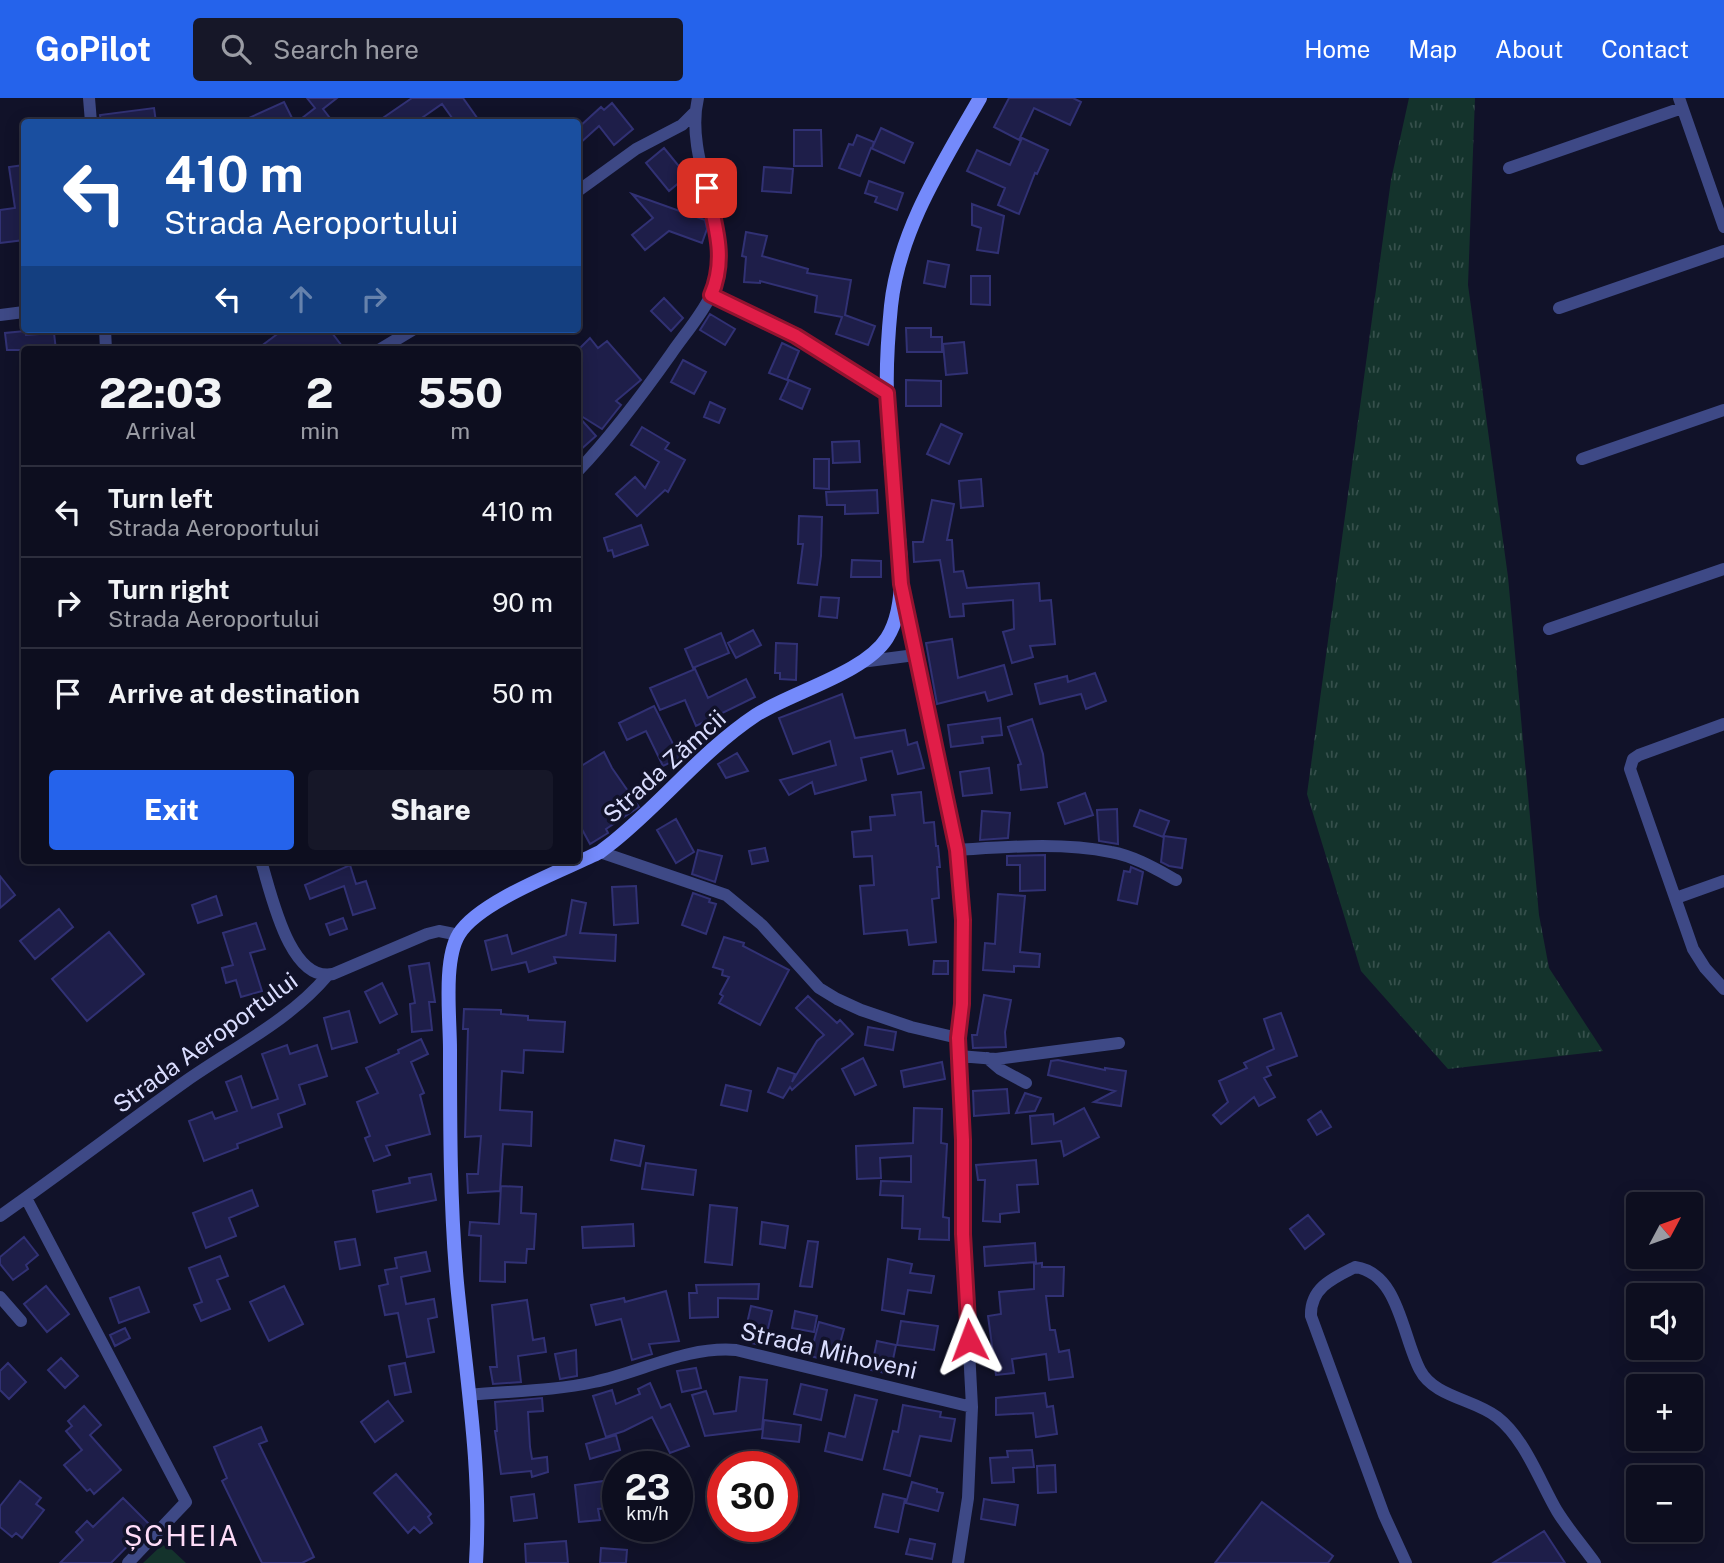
<!DOCTYPE html>
<meta charset="utf-8">
<style>
:root{--surface:#0d0e1f;--page:#161728;--text:#f1f3f6;--muted:#9a9ca4;--line:#2d2e3d;--accent:#2563eb}
body{margin:0;font-family:"Public Sans",sans-serif;background:var(--page);color:var(--text);height:100vh;display:flex;flex-direction:column;font-size:26px;white-space:nowrap}
*{box-sizing:border-box;margin:0}
p{font-size:23px;color:var(--muted)}
.icon{flex:none;width:38px;height:38px;fill:none;stroke:currentColor;stroke-width:2;stroke-linecap:round;stroke-linejoin:round}
.map{position:relative;flex:1;overflow:hidden}
.side{position:absolute;left:21px;top:248px;width:560px;height:518px;display:flex;flex-direction:column;background:var(--surface);border-radius:7px;box-shadow:0 4px 18px #0003,0 0 0 2px var(--line)}
.side>*{flex:none}
.hud{position:absolute;left:21px;top:21px;width:560px;height:214px;border-radius:7px;box-shadow:0 4px 18px #0003,0 0 0 2px var(--line);background:#1a4fa0;color:#fff;overflow:hidden}
.needle{width:46px;rotate:49deg}
.tools{position:absolute;left:1626px;top:1094px;display:grid;gap:14px}
.tools a{display:grid;place-items:center;width:77px;height:77px;border-radius:7px;background:var(--surface);box-shadow:0 4px 18px #0003,0 0 0 2px var(--line);font-size:35px}
.speed{position:absolute;left:602px;top:1353px;display:flex;gap:14px;font-size:35px;font-weight:700;text-align:center}
.speed>*{display:grid;place-content:center;width:91px;height:91px;border-radius:50%;background:var(--surface);box-shadow:0 4px 18px #0003,0 0 0 2px var(--line);line-height:1}
.speed small{font-size:18px;font-weight:400}
.speed .limit{border:10px solid #d22;background:#fff;color:#111}
.pin{position:absolute;display:grid;place-items:center;width:60px;height:60px;color:#fff;margin:-30px;border-radius:14px;box-shadow:0 4px 10px #0006}
.me{position:absolute;width:77px;margin:-38px;rotate:357deg;stroke-linejoin:round;filter:drop-shadow(0 0 5px #0008)}
.turn{display:flex;align-items:center;gap:24px;height:147px;padding:0 28px;font-size:32px}
.turn .icon{width:91px;height:91px;stroke-width:2.5}
.turn b{display:block;font-size:49px;line-height:60px}
.lanes{display:flex;align-items:center;height:66px;padding:0 28px;background:#0003;justify-content:center;gap:35px;direction:ltr}
.lanes .off{opacity:.35}
.eta{display:flex;justify-content:space-evenly;align-items:center;height:119px;text-align:center}
.eta b{font-size:42px;font-weight:800;line-height:49px}
.action{display:flex;gap:14px;margin-top:auto;padding:14px 28px}
.action a{flex:1;height:80px;border-radius:7px;background:var(--accent);color:#fff;font-size:28px;font-weight:800;line-height:80px;text-align:center}
.action a+a{background:var(--page);color:var(--text)}
ul{padding:0;list-style:none}
li{display:flex;align-items:center;gap:21px;height:91px;padding:0 28px;border-top:2px solid var(--line)}
li div{flex:1}
li b{display:block;font-size:26px}
li em{font-style:normal}
header{display:flex;align-items:center;gap:42px;box-sizing:border-box;height:98px;padding:0 35px;background:var(--accent);color:#fff}
header strong{font-size:33px}
nav{display:flex;gap:38px;margin-inline-start:auto;font-size:24px}
.search{width:490px;height:63px;background:var(--page);display:flex;align-items:center;gap:18px;box-sizing:border-box;padding:0 24px;border-radius:7px;color:var(--muted);font-size:26px}
.map>svg:first-child{display:block}
</style>
<header>
<strong>GoPilot</strong>
<div class="search"><svg class="icon" aria-label="search" viewBox="0 0 24 24"><circle cx="10" cy="10" r="6"/><path d="M15 15l6 6"/></svg>Search here</div>
<nav><a>Home</a><a>Map</a><a>About</a><a>Contact</a></nav>
</header>
<div class="map">
<svg width="1724" height="1465" viewBox="0 0 1724 1465">
<defs>
<pattern id="grass-tufts" width="24" height="20" patternUnits="userSpaceOnUse" patternTransform="scale(1.75)"><rect width="24" height="20" fill="#14332c"/><path d="M3 7l-1-3M5 7V3M7 7l1-3M15 17l-1-3M17 17v-4M19 17l1-3" fill="none" stroke="#36504c"/></pattern>
</defs>
<rect width="100%" height="100%" fill="#111229"/>
<path fill="url(#grass-tufts)" d="M1409,0H1475L1468,187L1508,479L1539,817L1549,870L1603,953L1448,971L1361,873L1307,696L1391,82Z"/>
<path fill="#14332c" d="M162,1447L169,1449L186,1465H143Z"/>
<path fill="#1e1e49" stroke="#313174" stroke-width="2" d="M307,0H337L323,11L333,24H297L315,10Z
M412,0H463L480,24H455L442,6L416,24H377Z
M1009,0H1073L1081,4L1070,27L1034,10L1019,42L994,29Z
M284,4L294,24H240Z
M612,5L633,31L614,47L599,28L578,47V30L601,9L604,12Z
M154,10L156,24H101L100,17Z
M881,30L913,45L904,65L871,50L860,78L839,70L849,46L853,47L857,37L874,44L872,50Z
M794,32H821L822,68H794Z
M1022,40L1048,52L1037,76L1035,75L1019,116L998,107L1005,90L967,73L977,52L1010,67Z
M664,50L687,78L669,93L646,65Z
M24,67V142L0,145V112L15,110L9,69Z
M764,69L793,71L791,95L762,93Z
M869,83L903,95L897,112L875,104L877,99L865,95Z
M632,96L705,122L707,131L702,145L669,133L645,152L632,137L653,120Z
M972,106L1004,118L998,155L977,152L981,130L972,127Z
M746,134L767,138L762,158L808,171L807,175L851,182L845,217L875,228L868,247L836,236L842,219L815,214L817,198L760,183V185L744,184L746,159L742,158Z
M928,163L949,167L945,189L924,185Z
M971,178H990V207L971,206Z
M664,200L683,220L671,233L651,213Z
M710,216L735,231L725,247L700,232Z
M906,230H931V239H942V254H907Z
M284,231H329L345,252H256Z
M25,233L26,237L54,235L56,252H7L5,235Z
M590,240L598,250L607,243L641,282L616,303L621,307L602,331L578,316V252Z
M964,244L967,275L946,277L943,246Z
M782,245L799,253L787,282L769,275Z
M683,262L706,274L694,296L671,284Z
M789,282L810,291L802,311L780,301Z
M906,282L941,283V308H906Z
M710,304L725,311L719,325L704,319Z
M578,318L596,338L578,354Z
M941,326L962,336L949,366L927,356Z
M642,329L669,345L665,351L685,362L668,394L665,392L637,418L616,396L635,379L645,390L659,364L631,347Z
M859,343L860,364L833,365L832,344Z
M814,361H829V391L814,390Z
M981,381L983,408L961,410L959,383Z
M877,392L878,415L845,416V407H827L826,394Z
M932,402L954,406L947,442H952L954,474L963,473L967,490L1039,485L1040,503L1051,502L1055,546L1030,548L1033,559L1012,565L1003,534L1014,531L1013,502L963,506L964,518L950,519L940,462L914,464L913,444H923Z
M799,418L822,419L821,458L817,487L798,485L803,446H798Z
M641,427L648,447L614,459L612,452L608,453L604,440Z
M852,462L881,463V479H851Z
M821,499L839,500L837,520L819,518Z
M753,532L761,547L736,560L728,545Z
M721,535L729,555L693,570L685,551Z
M952,541L958,580L1004,567L1012,596L988,603L985,594L937,606L926,545Z
M776,545L797,546L796,582L780,581V575H775Z
M695,571L708,600L746,581L755,599L696,628L685,602L660,612L650,590Z
M1095,575L1106,603L1086,611L1081,596L1040,606L1035,586L1067,578L1068,584Z
M842,596L855,640L905,632L908,647L917,644L924,670L898,676L892,653L861,660L866,682L815,696L812,684L789,697L780,682L836,667L830,643L793,656L779,620Z
M654,608L680,660L663,668L646,633L627,642L619,625Z
M1000,620L1002,637L982,639L983,645L951,649L948,627Z
M1032,621L1043,656L1047,689L1021,692L1018,667L1021,666L1008,629Z
M604,654L612,670L639,709L606,731L608,735L590,746L578,724V670Z
M737,655L748,673L726,680L718,666Z
M989,670L992,695L963,698L960,674Z
M921,694L924,725L934,724L936,748H938L940,769H937L939,800L932,801L936,844L909,847L907,832L864,836L860,788L874,787L872,758L854,759L852,734L871,732L870,719L895,717L892,697Z
M1085,695L1093,717L1065,726L1058,705Z
M1117,711L1118,746L1099,743L1097,712Z
M1140,712L1169,723L1163,739L1134,728Z
M982,713L1010,715L1008,740L980,742Z
M676,721L694,754L676,765L657,732Z
M1164,738L1186,741L1182,770L1169,768L1161,764Z
M765,750L768,763L752,766L749,753Z
M698,752L722,758L715,784L692,776Z
M1045,757V792L1020,793V767H1007V758Z
M350,767L356,786L366,783L375,810L353,817L344,788L310,801L305,787Z
M1131,769L1143,774L1137,806L1118,802L1124,773L1130,774Z
M0,778L15,797L0,810Z
M636,788L638,825L614,827L612,789Z
M693,795L710,801L709,804L716,806L706,836L682,827Z
M998,796L1025,798L1020,854L1040,856L1039,869L1014,868V874L983,872L985,845L995,846Z
M216,798L222,817L198,825L192,807Z
M572,802L586,805L580,835L616,837L615,863L554,859L556,865L529,874L526,864L492,872L485,843L507,837L512,856L566,837Z
M59,811L73,829L35,861L20,843Z
M343,820L347,831L330,837L326,826Z
M256,825L265,851L250,855L262,893L241,899L236,882L226,885L222,870L233,867L223,835Z
M109,834L144,876L87,923L52,881Z
M724,839L744,845L743,848L789,872L760,927L719,905L723,898L720,896L729,879L722,877L723,872L713,869Z
M934,863H948V876H933Z
M429,865L435,904H429L432,932L412,934L410,906L415,905L409,868Z
M382,885L397,916L380,925L365,894Z
M984,897L1011,902L1005,934L1006,949L973,950L972,937H977Z
M808,898L837,925L840,922L853,936L792,992L790,989L783,1000L768,994L778,970L795,976L792,984L817,943L824,937L796,910Z
M464,911L501,912V916L528,918V922L565,924L563,954L524,952L523,975L502,973L500,1012L532,1014L531,1048L503,1046L500,1093L468,1095L467,1076H478L481,1038L465,1039L468,931H463Z
M349,913L357,944L332,951L324,920Z
M1281,915L1297,958L1267,969L1271,977L1264,980L1275,999L1259,1008L1254,999L1221,1026L1213,1017L1228,1004L1219,983L1247,970L1244,965L1274,951L1264,921Z
M868,929L896,934L893,952L865,947Z
M421,941L428,956L411,964L424,995L420,997L430,1036L386,1048L390,1057L374,1063L365,1040L370,1038L357,1004L378,995L366,970L399,955L398,952Z
M287,947L290,956L317,947L327,978L299,987L305,1006L278,1016L282,1029L237,1046L238,1050L204,1063L189,1023L212,1014L215,1021L237,1013L226,984L241,978L252,1010L278,1001L262,956Z
M863,960L876,987L855,997L842,971Z
M1058,962L1105,972V970L1126,973L1121,1008L1094,1004L1115,993L1048,977L1051,963Z
M942,964L945,981L904,989L901,973Z
M726,987L751,993L747,1013L721,1007Z
M1007,991L1009,1015L974,1018L973,993Z
M1025,995L1041,1000L1035,1013L1016,1015Z
M914,1010L942,1011L941,1045L947,1046L943,1119L949,1120V1142L919,1141L920,1131L902,1130L903,1098L880,1097L881,1083L911,1084V1058L880,1060L881,1080L857,1081L856,1048L913,1045Z
M1084,1010L1099,1039L1064,1058L1061,1043L1032,1046L1030,1018L1053,1016L1054,1026Z
M1321,1013L1331,1029L1317,1037L1308,1022Z
M615,1042L644,1048L640,1068L611,1062Z
M1036,1062L1038,1086L1017,1087L1019,1114L1000,1116V1124L983,1123L985,1082H978L976,1067Z
M646,1065L696,1072L693,1097L642,1091Z
M431,1076L436,1102L377,1114L373,1093L410,1085L409,1080Z
M501,1088L522,1089L521,1115L536,1116L534,1151H527L526,1165L505,1164V1184L480,1183L481,1138L469,1137L470,1124L499,1126Z
M252,1092L258,1108L229,1120L236,1138L206,1150L193,1115Z
M710,1107L737,1110L732,1167L705,1164Z
M1308,1117L1324,1136L1305,1151L1290,1131Z
M762,1124L788,1128L785,1150L760,1146Z
M633,1126L634,1148L583,1150L582,1129Z
M24,1139L38,1157L26,1167L28,1171L13,1182L0,1166V1159Z
M355,1141L360,1167L340,1171L335,1144Z
M808,1143L818,1144L812,1189L800,1188Z
M1035,1145L1036,1164L985,1168L984,1149Z
M426,1154L430,1173L401,1179L406,1206L434,1201L437,1219L428,1221L434,1254L407,1259L398,1215L385,1217L379,1188L388,1186L385,1172L397,1170L395,1160Z
M220,1158L228,1178L217,1182L230,1211L201,1223L194,1207L202,1204L189,1170Z
M888,1161L912,1166L910,1175L934,1178L931,1195L908,1192L904,1216L882,1212Z
M1042,1165V1169H1064L1063,1198H1046L1050,1232H1055L1059,1254L1069,1252L1073,1279L1049,1282L1046,1256L1012,1261L1014,1275L996,1277L988,1218L1001,1216L999,1194L1034,1191V1166Z
M759,1186L758,1201L718,1200V1219L690,1220L689,1195H697L696,1187Z
M46,1188L69,1216L47,1234L24,1206Z
M284,1188L303,1226L269,1243L250,1204Z
M139,1189L149,1214L119,1225L110,1200Z
M666,1193L679,1243L649,1246L652,1256L632,1262L621,1221L596,1227L591,1207L624,1200L625,1204Z
M527,1202L533,1242L544,1240L546,1254L518,1258L521,1284L493,1286L490,1269H497L492,1207Z
M751,1208L772,1213L764,1248L743,1243Z
M795,1213L817,1218L814,1234L792,1230Z
M901,1223L938,1228L934,1252L897,1247Z
M819,1224L844,1231L835,1264L810,1258Z
M125,1230L130,1240L115,1248L110,1237Z
M877,1243L896,1247L890,1276L871,1272Z
M576,1252L577,1278L560,1281L555,1256Z
M61,1260L78,1278L65,1290L48,1272Z
M8,1265L26,1284L9,1301L0,1292V1273Z
M405,1265L411,1294L395,1297L389,1268Z
M696,1270L701,1290L682,1294L677,1273Z
M740,1279L767,1282L762,1331L705,1338L692,1297L706,1293L714,1316L736,1313Z
M650,1285L661,1310L670,1306L689,1348L670,1355L652,1319L624,1333L606,1339L593,1298L612,1292L616,1306L640,1296L638,1291Z
M801,1286L827,1292L821,1322L794,1316Z
M1045,1295L1047,1309L1053,1308L1057,1336L1036,1339L1033,1315L996,1317V1300Z
M855,1297L877,1302L862,1362L825,1353L829,1335L845,1339Z
M542,1300L543,1313L528,1314L530,1349L532,1361L547,1359L548,1374L532,1379L531,1373L501,1376L495,1333H497L495,1304Z
M388,1303L403,1323L375,1344L361,1324Z
M903,1307L941,1314L940,1319L955,1321L951,1343L920,1338L910,1378L884,1371L893,1333L898,1334Z
M84,1308L101,1327L90,1337L121,1372L94,1396L90,1391L87,1393L64,1367L82,1352L66,1333L72,1328L68,1323Z
M764,1322L801,1327L799,1344L762,1340Z
M261,1329L267,1343L259,1346L314,1459L302,1465H262L222,1383L227,1380L214,1349Z
M616,1337L620,1352L590,1361L586,1346Z
M1032,1352L1034,1369L1013,1370L1014,1384L992,1385L990,1360L1008,1359L1007,1353Z
M1055,1367L1056,1394L1038,1395L1037,1368Z
M396,1376L431,1416L428,1419L432,1425L420,1435L414,1429L408,1435L374,1395Z
M20,1383L41,1400L36,1406L44,1412L22,1440L16,1435L12,1439L0,1429V1408Z
M604,1383L608,1410L598,1411L600,1422L579,1424L575,1387Z
M912,1384L937,1391V1394L943,1395L938,1413L906,1405Z
M534,1396L537,1420L514,1423L511,1399Z
M883,1396L905,1401L898,1434L875,1429Z
M123,1400L149,1426L111,1465H60L83,1442L76,1434L87,1423L93,1429Z
M984,1401L1018,1407L1015,1427L981,1421Z
M1262,1404L1333,1458L1328,1465H1215Z
M1544,1433L1565,1465H1493Z
M910,1441L935,1446L932,1461L906,1456Z
M566,1443L568,1465H526L525,1446Z
M601,1450L627,1452L626,1465H600Z"/>
<g fill="none" stroke-linecap="round" stroke-linejoin="round">
<path stroke="#3e4986" stroke-width="12" d="M89,0L91,24
M1679,0L1724,129
M1509,70L1682,10
M578,93L636,51L682,27L694,15
M711,197L796,238L887,295
M1559,210L1724,153
M0,217L24,214
M105,231L106,252
M379,252L414,231
M1582,361L1724,312
M578,373C613,336 642,297 671,256C684,237 700,219 710,199C717,186 721,171 720,157C717,107 686,50 698,0
M903,493L957,752L963,822L962,906L958,940L963,1042V1136L972,1309L968,1400L958,1465
M1549,531L1724,471
M861,564L915,557
M1724,626L1639,657L1633,661L1630,671L1693,851L1705,870L1724,891
M957,752C1007,749 1061,744 1111,754C1134,758 1156,771 1176,782
M600,754L726,797L762,827L819,890L837,901L861,912L911,929L958,940
M261,763C271,794 289,885 333,876L427,836L439,833L459,837
M1676,800L1724,783
M959,958L996,961L1119,945
M987,960L1000,971L1026,985
M26,1100L186,1404L128,1465
M0,1118C63,1074 124,1027 186,983C233,950 290,922 327,878
M0,1199L21,1223
M469,1297C510,1293 554,1293 594,1284C642,1274 686,1248 736,1252L972,1309
M1406,1465L1384,1417L1311,1218C1310,1190 1333,1180 1355,1169C1399,1175 1402,1238 1420,1272C1434,1299 1474,1301 1497,1319C1525,1341 1539,1382 1557,1413C1568,1431 1583,1448 1595,1465"/>
<path stroke="#748afb" stroke-width="14" d="M476,1465C482,1371 466,1278 457,1185C450,1107 450,1029 450,951C450,920 443,862 459,836C479,803 564,772 600,754L613,744C663,704 702,653 756,617C792,594 865,575 887,540C913,499 896,424 892,378C889,352 888,325 887,298C886,269 888,238 891,208C899,132 943,65 980,0"/>
</g>
<g fill="none" stroke-linecap="round" stroke-linejoin="round">
<g stroke="#92132f" stroke-width="18">
<path id="route" d="M707,90C715,128 727,160 711,197L796,238L887,295L901,486L957,752L963,822L962,906L958,940L963,1042V1136L969,1242"/>
</g>
<use href="#route" stroke="#e11d48" stroke-width="12"/>
</g>
<g text-anchor="middle" dominant-baseline="central" stroke-width="7" stroke-linejoin="round" paint-order="stroke">
<g font-size="24" fill="#daddfe" stroke="#111229">
<text transform="translate(664 668) rotate(-42)">Strada Zămcii</text>
<text transform="translate(205 944) rotate(-36)">Strada Aeroportului</text>
<text transform="translate(829 1252) rotate(13)">Strada Mihoveni</text>
</g>
<g font-size="28" letter-spacing="2" fill="#fedcf8" stroke="#111229">
<text x="182" y="1437">ȘCHEIA</text>
</g>
</g>
</svg>
<div class="tools">
<a><svg class="needle" viewBox="-14 -14 28 28"><path d="M0-13l5 13h-10z" fill="#e53935"/><path d="M0 13l5-13h-10z" fill="#9a9ca4"/></svg></a>
<a><svg class="icon" aria-label="sound" viewBox="0 0 24 24"><path d="M4 9h4l5-4v14l-5-4H4zM17 9q2 3 0 6"/></svg></a>
<a>+</a>
<a>−</a>
</div>
<div class="speed"><div>23<small>km/h</small></div><div class="limit">30</div></div>
<div class="pin" style="left:707px;top:90px;background:#d93025"><svg class="icon" aria-label="arrive" viewBox="0 0 24 24"><path d="M6 21V4h12l-3 4 3 4H6"/></svg></div>
<svg class="me" style="left:969px;top:1242px" viewBox="-20 -20 40 40"><path d="M0-17L14 15 0 8-14 15z" fill="#e11d48" stroke="#fff" stroke-width="4"/></svg>
<div class="hud">
<div class="turn"><svg class="icon" aria-label="left" viewBox="0 0 24 24"><path d="M17 20v-9H6M10 6l-5 5 5 5"/></svg><div><b>410 m</b>Strada Aeroportului</div></div>
<div class="lanes"><svg class="icon" aria-label="left" viewBox="0 0 24 24"><path d="M17 20v-9H6M10 6l-5 5 5 5"/></svg><svg class="icon off" aria-label="ahead" viewBox="0 0 24 24"><path d="M12 20V5M6 11l6-6 6 6"/></svg><svg class="icon off" aria-label="right" viewBox="0 0 24 24"><path d="M7 20v-9h11M14 6l5 5-5 5"/></svg></div>
</div>
<section class="side">
<div class="eta">
<div><b>22:03</b><p>Arrival</p></div>
<div><b>2</b><p>min</p></div>
<div><b>550</b><p>m</p></div>
</div>
<ul>
<li><svg class="icon" aria-label="left" viewBox="0 0 24 24"><path d="M17 20v-9H6M10 6l-5 5 5 5"/></svg><div><b>Turn left</b><p>Strada Aeroportului</p></div><em>410 m</em></li>
<li><svg class="icon" aria-label="right" viewBox="0 0 24 24"><path d="M7 20v-9h11M14 6l5 5-5 5"/></svg><div><b>Turn right</b><p>Strada Aeroportului</p></div><em>90 m</em></li>
<li><svg class="icon" aria-label="arrive" viewBox="0 0 24 24"><path d="M6 21V4h12l-3 4 3 4H6"/></svg><div><b>Arrive at destination</b></div><em>50 m</em></li>
</ul>
<div class="action"><a>Exit</a><a>Share</a></div>
</section>
</div>
